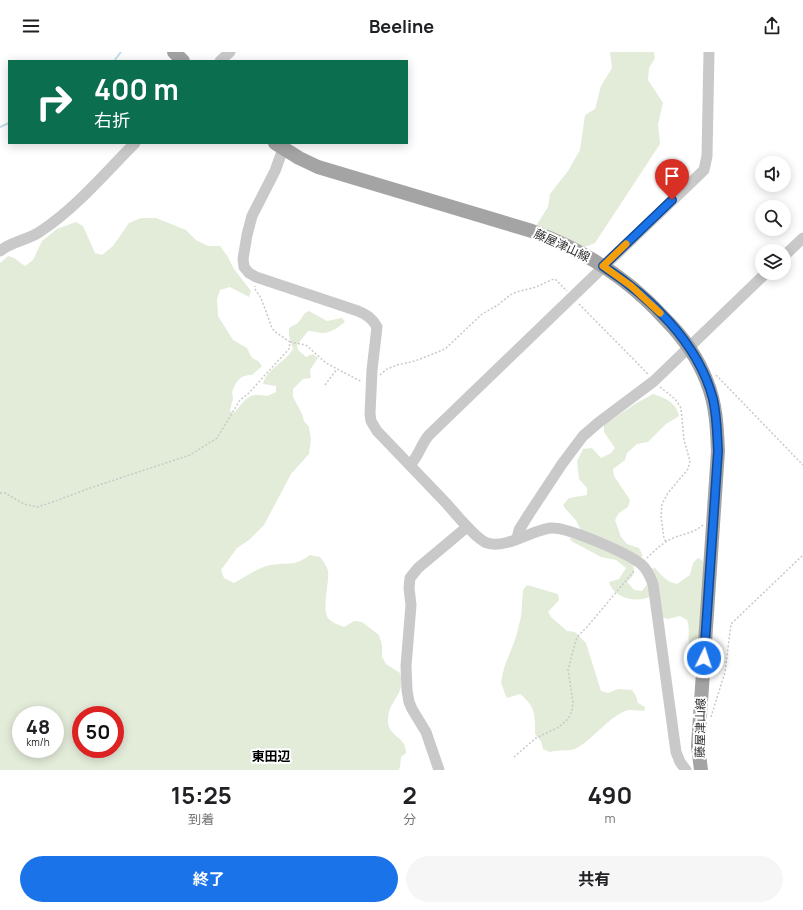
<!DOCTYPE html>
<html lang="ja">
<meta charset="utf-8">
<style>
:root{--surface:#fff;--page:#f6f6f6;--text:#202124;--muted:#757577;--accent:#1a73e8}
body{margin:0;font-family:Manrope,"Noto Sans JP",sans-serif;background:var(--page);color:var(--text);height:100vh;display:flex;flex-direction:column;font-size:15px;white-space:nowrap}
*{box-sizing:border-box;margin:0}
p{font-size:13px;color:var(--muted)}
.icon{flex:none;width:22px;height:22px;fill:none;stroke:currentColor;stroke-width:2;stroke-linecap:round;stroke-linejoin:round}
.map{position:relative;height:718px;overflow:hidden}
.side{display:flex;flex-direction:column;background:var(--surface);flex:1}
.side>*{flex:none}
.hud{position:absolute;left:8px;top:8px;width:400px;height:84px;border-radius:0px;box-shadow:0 2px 10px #0003;background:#0b6e4f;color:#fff;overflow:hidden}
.controls{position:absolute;left:755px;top:104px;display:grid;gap:8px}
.controls a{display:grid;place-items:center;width:36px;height:36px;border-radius:50%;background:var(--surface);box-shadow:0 2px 10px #0003;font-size:20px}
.speed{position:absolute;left:12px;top:654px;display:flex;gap:8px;font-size:20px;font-weight:700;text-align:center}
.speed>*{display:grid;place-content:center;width:52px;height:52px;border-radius:50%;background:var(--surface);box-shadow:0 2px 10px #0003;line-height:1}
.speed small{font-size:10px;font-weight:400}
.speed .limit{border:6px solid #d22;background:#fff;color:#111}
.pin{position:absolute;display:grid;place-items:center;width:34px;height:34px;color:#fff;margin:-41px -17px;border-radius:50% 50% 50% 0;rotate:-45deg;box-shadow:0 0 4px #0007}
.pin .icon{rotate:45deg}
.me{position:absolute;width:44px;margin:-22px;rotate:4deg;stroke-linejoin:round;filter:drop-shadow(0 0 3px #0008)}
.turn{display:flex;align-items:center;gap:14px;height:84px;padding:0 20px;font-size:18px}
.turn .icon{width:52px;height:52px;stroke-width:2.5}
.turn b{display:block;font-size:28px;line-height:34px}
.eta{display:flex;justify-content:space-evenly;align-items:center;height:68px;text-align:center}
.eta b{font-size:24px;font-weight:700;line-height:28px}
.primary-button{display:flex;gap:8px;margin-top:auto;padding:8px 20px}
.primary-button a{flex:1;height:46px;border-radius:24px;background:var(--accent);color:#fff;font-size:16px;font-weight:700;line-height:46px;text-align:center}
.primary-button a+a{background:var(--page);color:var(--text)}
header{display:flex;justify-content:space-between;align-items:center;height:52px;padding:0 20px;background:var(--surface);font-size:18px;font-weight:700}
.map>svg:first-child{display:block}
</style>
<header><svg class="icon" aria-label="menu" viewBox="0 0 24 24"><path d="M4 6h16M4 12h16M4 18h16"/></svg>Beeline<svg class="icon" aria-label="share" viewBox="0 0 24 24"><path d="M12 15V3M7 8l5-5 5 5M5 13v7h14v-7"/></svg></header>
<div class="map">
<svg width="803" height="718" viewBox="0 0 803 718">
<rect width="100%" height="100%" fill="#fff"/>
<path fill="#e3ebd9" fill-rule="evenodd" d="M610,0H654L655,6L649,16L648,28L663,51L658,72L660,92L595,191L585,195L536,174L548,155L550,142L568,119L580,98L585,63L595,57L601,34L612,16Z
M141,166H156L186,178L196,188L208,194H220L228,205L234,217L251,239L249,245L230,235L220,238L217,247L218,264L233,288L247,296L252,306L258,309L262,314L252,323C239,323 237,329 232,340L233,346L230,359L234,361C240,354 247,342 257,343C269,343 264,346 276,340V334L263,332C267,316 286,310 293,297L289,284V276L298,271L305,261L309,259L327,269L342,266L345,270C338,275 330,282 321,281C316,280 313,279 308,279L297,293L298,298L306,305L313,302L318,306L310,318L311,326L303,327L293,337V345L302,362L304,369L309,375L311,387L309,402L291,422L264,473L249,488L237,496L221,518L224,526L234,531C243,526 261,514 271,513C289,510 294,515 310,503L320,505C323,509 327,514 328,519C330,530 320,561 330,568C333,571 339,573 344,575L354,569L362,570L379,583L382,593V605L386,612L400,621C406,644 389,647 388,667C387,681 398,683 404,692C405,694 406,698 406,701L401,705L400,716L398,718H0V211L8,204L14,206L25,214L33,208L42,189L57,177L76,170L83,174L95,201L102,203L113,194L129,171ZM21,663H55V697H21ZM81,663H115V697H81Z
M653,342C665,346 676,350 679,364L666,372L648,390L637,392L627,401L625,408L613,417L614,424L630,448L628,455L619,461L615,468L621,485L627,492L639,496L643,504L638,507L633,514C636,521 632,525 627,530L634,538L642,539L652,526L650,517L655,516C662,524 667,530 677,532L690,523L693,511L698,506L703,509C704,537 702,564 698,592L691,597C686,587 691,578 687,568L680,564L668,567L661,565L651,544C637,552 613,546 609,530L619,527L626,516L616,508L601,505L571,489L570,486H578L583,481C579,476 578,470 574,466C570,461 567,460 563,453L569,446L587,443V436L579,427L577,409L583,397L592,396L601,406L611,401L615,396L604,380V373L635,352Z
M527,533L558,542L559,548L548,560L551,565L567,579L575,580L586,591L601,639L608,641L618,637L632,638L636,644L638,651L645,655L644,659C638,659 630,657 625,659C608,666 594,686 577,696C569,700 558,697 550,700L543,697L541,689L535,682C535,663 536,655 520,642L507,646L505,642L501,630L504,616L516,585L521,565L523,538Z"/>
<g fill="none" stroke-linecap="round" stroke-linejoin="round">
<path stroke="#c4deec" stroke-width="2" d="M114,9L121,0
M0,75L9,71"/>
<path stroke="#c9c9c9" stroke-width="1.5" stroke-dasharray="2 2" stroke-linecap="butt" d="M579,252L648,322
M290,290L306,293L326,311L362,330
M380,323L387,317L397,313L415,309L445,297L482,262L498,253L510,243L517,240L536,235L551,228L555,227L567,239
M716,323L803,413
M325,333L337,317
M660,335L675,347L681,356L684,388L690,409L688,417L668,441L662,452L661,465L664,486L666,490
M0,441H5L24,452L37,455L50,451L90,436L190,403L217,386L240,348L249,341L265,323L289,297L290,290L274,279L272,276L261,246L255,237V234
M647,506C653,500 660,493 669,488C680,482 693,482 703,473
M711,665L725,620L731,572L803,503
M514,705L536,686L559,675L568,667L572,659L573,650L568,618L576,588L579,583L587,575L634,519"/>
<path stroke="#c9c9c9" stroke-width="11" d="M220,9L230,0
M283,97L275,119L252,164L247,183L243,207L244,215L249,221L256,225L358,259C367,263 372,266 377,275L372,318L370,362L371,369L377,379C400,403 423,427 446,451C454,460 477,488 487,491C507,497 531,478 551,476C568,475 627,501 641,512C647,517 650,524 653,532L676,700L680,710L686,718
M0,199C12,189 29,188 41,179C76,156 106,120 135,91
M784,204L803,186
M410,413C419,404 421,392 429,383L704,118L707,104L709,0
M517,486L519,478L529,462L562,412L583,384L598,371L654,329L766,221
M439,718L426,680L412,657L409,650L407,638L406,614L411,553L409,536L410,526L418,516L467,475"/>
<path stroke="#a4a4a4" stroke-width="14" d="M174,0L183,9
M275,91L299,106L318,115L532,179C584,198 628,226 665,267C683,285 698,306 707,330C716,352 717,375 718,399L698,694L701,718"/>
</g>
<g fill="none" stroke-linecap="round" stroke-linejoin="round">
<g stroke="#114b97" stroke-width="10">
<path id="route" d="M672,148L603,214C650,245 698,290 713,347C717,364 717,381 718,399L704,606"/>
</g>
<use href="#route" stroke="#1a73e8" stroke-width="7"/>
<path stroke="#f59e0b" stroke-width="7" d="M626,192L603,214L631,234L660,261"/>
</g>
<g text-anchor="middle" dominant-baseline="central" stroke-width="4" stroke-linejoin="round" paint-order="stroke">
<g font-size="12" fill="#2c2c2c" stroke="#fff">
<text transform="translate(562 193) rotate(25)">藤屋津山線</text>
<text transform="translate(700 676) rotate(-89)">藤屋津山線</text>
</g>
<g font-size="13" font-weight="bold" fill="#000" stroke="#fff">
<text x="271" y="704">東田辺</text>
</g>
</g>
</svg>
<div class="controls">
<a><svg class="icon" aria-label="sound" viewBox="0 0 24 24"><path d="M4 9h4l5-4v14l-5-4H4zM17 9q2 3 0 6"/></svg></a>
<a><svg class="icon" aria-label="search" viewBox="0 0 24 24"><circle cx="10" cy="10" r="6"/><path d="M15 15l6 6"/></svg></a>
<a><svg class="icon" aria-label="layers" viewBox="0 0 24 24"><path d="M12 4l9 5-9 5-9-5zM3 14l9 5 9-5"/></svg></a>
</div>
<div class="speed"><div>48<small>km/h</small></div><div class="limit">50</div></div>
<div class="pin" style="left:672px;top:148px;background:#d93025"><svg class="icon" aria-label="arrive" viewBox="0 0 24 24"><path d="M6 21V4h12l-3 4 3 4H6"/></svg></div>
<svg class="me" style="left:704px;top:606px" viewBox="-20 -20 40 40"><circle r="17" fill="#1a73e8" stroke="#fff" stroke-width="3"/><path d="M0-11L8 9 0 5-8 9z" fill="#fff"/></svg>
<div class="hud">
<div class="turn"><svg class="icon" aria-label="right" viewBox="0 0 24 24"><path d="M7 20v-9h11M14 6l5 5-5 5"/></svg><div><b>400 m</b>右折</div></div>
</div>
</div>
<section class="side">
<div class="eta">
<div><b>15:25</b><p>到着</p></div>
<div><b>2</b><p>分</p></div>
<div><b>490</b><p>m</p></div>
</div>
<div class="primary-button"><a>終了</a><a>共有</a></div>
</section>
